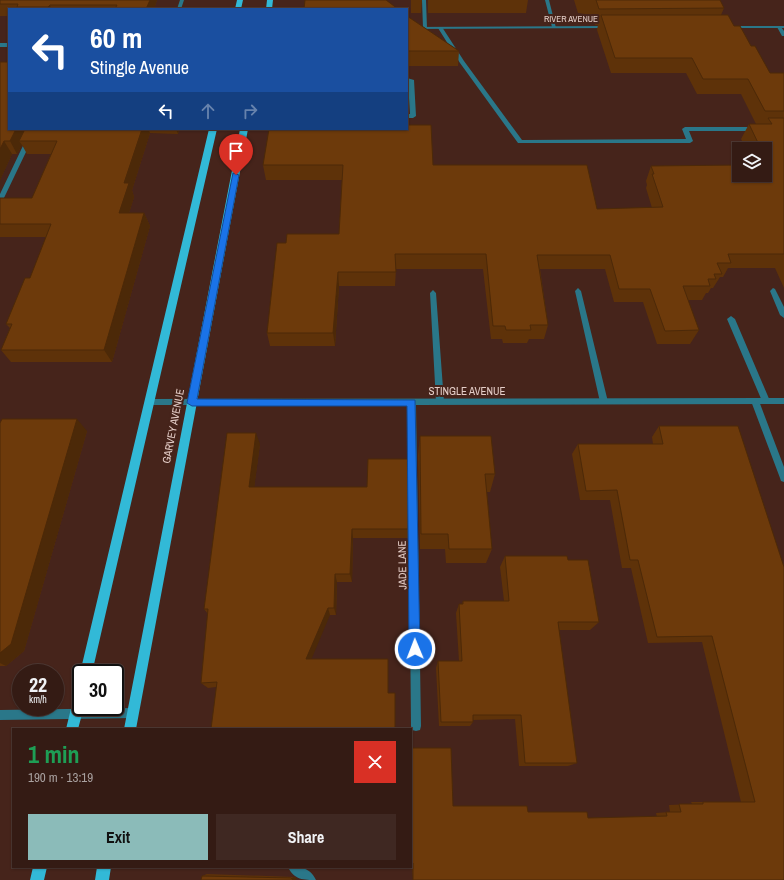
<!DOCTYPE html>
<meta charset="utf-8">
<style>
:root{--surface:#341b14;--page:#3f2822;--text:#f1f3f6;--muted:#a9a1a0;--line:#4e3934;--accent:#8bbbb9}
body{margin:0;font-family:"Archivo Narrow",sans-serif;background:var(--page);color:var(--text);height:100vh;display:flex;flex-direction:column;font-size:15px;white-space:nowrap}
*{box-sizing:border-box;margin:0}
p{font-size:13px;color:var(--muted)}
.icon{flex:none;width:22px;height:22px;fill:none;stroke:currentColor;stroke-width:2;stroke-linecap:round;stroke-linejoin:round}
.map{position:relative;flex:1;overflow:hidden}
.side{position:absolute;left:12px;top:728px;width:400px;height:140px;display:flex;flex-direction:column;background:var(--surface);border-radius:0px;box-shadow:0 1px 3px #0004,0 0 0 1px var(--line)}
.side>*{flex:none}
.top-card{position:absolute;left:8px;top:8px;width:400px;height:122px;border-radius:0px;box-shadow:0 1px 3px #0004,0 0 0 1px var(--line);background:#1a4fa0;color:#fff;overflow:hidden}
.buttons{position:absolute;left:732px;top:142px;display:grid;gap:8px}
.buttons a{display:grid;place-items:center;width:40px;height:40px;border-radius:0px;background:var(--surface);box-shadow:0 1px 3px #0004,0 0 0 1px var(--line);font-size:20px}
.speed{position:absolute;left:12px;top:664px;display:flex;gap:8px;font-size:20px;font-weight:700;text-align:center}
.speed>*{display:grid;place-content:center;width:52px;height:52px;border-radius:50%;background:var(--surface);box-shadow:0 1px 3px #0004,0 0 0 1px var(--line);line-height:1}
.speed small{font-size:10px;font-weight:400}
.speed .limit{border:2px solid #111;border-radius:6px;background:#fff;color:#111}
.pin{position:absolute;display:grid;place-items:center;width:34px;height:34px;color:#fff;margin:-41px -17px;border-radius:50% 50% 50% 0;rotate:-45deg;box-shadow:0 0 4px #0007}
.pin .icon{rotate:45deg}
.me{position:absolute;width:44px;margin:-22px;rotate:359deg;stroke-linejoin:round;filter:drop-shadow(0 0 3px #0008)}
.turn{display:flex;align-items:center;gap:14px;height:84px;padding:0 16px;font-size:18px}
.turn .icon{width:52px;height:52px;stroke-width:2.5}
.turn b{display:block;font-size:28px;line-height:34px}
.lanes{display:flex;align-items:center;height:38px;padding:0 16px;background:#0003;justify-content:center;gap:20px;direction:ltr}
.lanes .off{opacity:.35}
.round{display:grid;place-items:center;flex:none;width:42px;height:42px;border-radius:0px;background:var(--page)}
.head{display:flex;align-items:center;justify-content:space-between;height:68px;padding:0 16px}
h1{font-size:24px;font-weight:700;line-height:30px;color:#1e9e55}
.button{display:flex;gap:8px;margin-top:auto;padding:8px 16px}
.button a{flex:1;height:46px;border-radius:0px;background:var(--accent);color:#111;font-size:16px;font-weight:700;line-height:46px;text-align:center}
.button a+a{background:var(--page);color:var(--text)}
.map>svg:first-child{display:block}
</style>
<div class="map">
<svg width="784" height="880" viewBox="0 0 784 880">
<rect width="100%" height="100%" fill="#46241b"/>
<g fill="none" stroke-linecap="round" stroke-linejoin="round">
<path fill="#2a7789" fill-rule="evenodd" d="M180,0H184L181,9H177Z
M422,0H426L427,28L425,29L423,28Z
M545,0H549L556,28L552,27Z
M777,26L781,27L784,31V36H782L777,27Z
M438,27H442L464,61L522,140L686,139L682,129L685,127H755L758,129L755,131H689L693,141L690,143H518L460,63L438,28Z
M407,78L414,80L416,116L413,118H407V114H410L408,82H407Z
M31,129H37L3,200L0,202V194Z
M578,288L581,291L608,402L607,404H601L600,402L575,291Z
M773,288L775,289L784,307V318L780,315L770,291Z
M433,290L436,293L444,402L443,404H437L436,402L430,293Z
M731,316L735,319L770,401L769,403H763L762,401L727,319Z
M755,398L758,399L759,401L784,467V482L781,481L780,478L751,401L752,399Z
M288,867C300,867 310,867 316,880C304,880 294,880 288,867Z"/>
<path fill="#2a7789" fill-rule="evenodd" d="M609,26V27L607,28L407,29V27Z
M729,26H784V28H731L729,27Z
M784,398V404L416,405L421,726L420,730L416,731L412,730L411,726L408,405H149L146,404L145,402L146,400L149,399Z
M133,708L137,709L138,713L137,717L133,718L0,720V710Z"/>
<path fill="#2a7789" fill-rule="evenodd" d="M0,43H9V47H0Z"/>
<path fill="#32b9d7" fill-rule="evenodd" d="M237,0H243L241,9H235Z
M267,0H273L272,9H266Z
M209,129H217L92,673H81V676L80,673Z
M240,129H248L136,729H124Z
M81,686V707H84L78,729H66L75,692L77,688Z
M33,867H47L44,880H30Z
M97,867H111L109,880H95Z"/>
</g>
<path fill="#5e3209" d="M0,0H157L154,9H9V16H0Z
M411,0H422L421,13H411Z
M428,0H528L526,13H428Z
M574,0H720L724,8L721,15L734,26L751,46L770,73H784V288L775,268H728L723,277H720L713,288H711L708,293H706L702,300H688L699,330L690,344H657L643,302H614L605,269H540L548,325L544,339H529L527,343H503L502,339H491L483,269H396L395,286H339L335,346H270L267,333L286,243L339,234L342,180H266L263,165L408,125L433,165L597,209L652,208L646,188L647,185L646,181L651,166L765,175V149H746L741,139L749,124H756L741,94H697L686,73H611L597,30L598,25H595L592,15L578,13Z
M407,16L459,51L458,66H407Z
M0,62L9,129H179L178,134L150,133L132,190L134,197L129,213H144L150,226L112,362H11L1,350L10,328L6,324L30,278L46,237H0V198H32L51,154H27L22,145L17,154H12L0,180Z
M0,423L87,431L24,651L6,666H0Z
M659,426L784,880H413L412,863L453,806L588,818L657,817L656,813L670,812L669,805L692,804L691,802H741L702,642L648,643L631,568H622L610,500H580L572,454L578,444H653L652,437Z
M420,436L495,474L490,492H487L492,549L486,563H446L445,549H420L418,455Z
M260,444L254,487L408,529V538H353L352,582H337L336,615H330L216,687L208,688L201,683L208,614L204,609Z
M505,556L568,560L599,622L590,630H559L577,763L568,766H519L515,719L473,720V722L470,726H439L436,668L438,661H459L456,613L459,604H462L463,601H504L500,567Z
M207,874L294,877L296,878V880H201L202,876Z"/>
<path fill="#4c2908" d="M150,0H157L154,9H146Z
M50,5L51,9H49L48,7Z
M16,129H30L19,141L22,145L17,154L10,141Z
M142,129H148L150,133L132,190L134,197L125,226L119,213L124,183Z
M176,129H179L178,134Z
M4,141L12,154L0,180V149Z
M144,213L150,226L112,362L104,350Z
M338,272L339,286L335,346L333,333Z
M77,419L87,431L24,651L6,666L0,663V653Z
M256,433L260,444L253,497L249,487Z
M352,529L353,538L352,582L350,574Z
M335,574L337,582L336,615L334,608Z
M328,608L330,615L309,665L306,659Z
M294,877L296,878V880H293L291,878Z"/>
<path fill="#6d3a0b" stroke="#4c2908" d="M0,0H150L146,9H115L117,5H50L48,7H17L18,4H0Z
M305,0H386L398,9H304Z
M596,0H720L724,8L599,9Z
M601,15H728L734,26H740L751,46H755L770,73H784V111H765L748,79H703L692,58H615Z
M407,16L459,51H407Z
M0,62H9V129H16L10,141H4L0,149Z
M768,118H784V254H728L731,263H717L722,274H714L716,279H708L710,286H683L699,330L665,331L650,289H619L610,255H537L548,325H530L531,330H506L505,326H493L486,254H395L396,272H338L333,333H267L277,243H286L287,234H339L343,165H263L269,129H407V120H408V125H431L433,165H587L597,209L663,207L652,174H654L651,166L739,165V175H765V164H768L765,158V149H761L749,124H772Z
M25,129H142L124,183H129L119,213H144L104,350H1L12,324H6L25,278H30L51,224H0V198H32L57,141H19Z
M2,419H77L11,644L0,653V423Z
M659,426H738L784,567V880H413V863H411V748H451L453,806H527L528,812H587L588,818L667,816L666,812H681L679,804H703V802H755L712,636L657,637L638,560H630L617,490L586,491L578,444H663Z
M227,433H256L249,487H367L368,459H408V529H352L350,574H335L334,608H328L306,659H388V693H395V729H211L217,682L201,683L208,609H204Z
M420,436H491L495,474H485L492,549H449L448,534H421Z
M505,556H567L568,560H588L599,622H558L577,763H525L521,715H473V722H441L438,661H462L459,604H463V601H509Z
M202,876L291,878L293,880H201Z"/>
<path fill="#1a73e8" stroke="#114b97" d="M233,173L239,175L197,399L415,400L420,649L419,653L415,655L411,653L409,649L407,406H192L187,403Z"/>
<g text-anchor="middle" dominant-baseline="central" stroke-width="4" stroke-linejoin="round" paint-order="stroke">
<g font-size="9" fill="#e4cdc7" stroke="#46241b">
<text x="571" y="19">RIVER AVENUE</text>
</g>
<g font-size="11" fill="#e4cdc7" stroke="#46241b">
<text x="467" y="391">STINGLE AVENUE</text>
<text transform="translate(173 426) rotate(-79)">GARVEY AVENUE</text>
<text transform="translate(402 565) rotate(-91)">JADE LANE</text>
</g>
</g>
</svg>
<div class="buttons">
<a><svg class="icon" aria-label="layers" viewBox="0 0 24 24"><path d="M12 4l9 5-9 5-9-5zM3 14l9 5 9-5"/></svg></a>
</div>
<div class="speed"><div>22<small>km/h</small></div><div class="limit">30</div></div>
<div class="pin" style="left:236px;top:175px;background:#d93025"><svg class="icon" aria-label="arrive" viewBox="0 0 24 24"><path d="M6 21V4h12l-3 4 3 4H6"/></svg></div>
<svg class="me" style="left:415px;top:649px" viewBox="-20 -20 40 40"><circle r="17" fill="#1a73e8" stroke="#fff" stroke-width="3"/><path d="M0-11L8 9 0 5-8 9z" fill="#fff"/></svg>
<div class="top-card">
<div class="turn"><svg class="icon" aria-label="left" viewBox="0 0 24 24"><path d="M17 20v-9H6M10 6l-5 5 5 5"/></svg><div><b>60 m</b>Stingle Avenue</div></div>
<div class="lanes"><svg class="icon" aria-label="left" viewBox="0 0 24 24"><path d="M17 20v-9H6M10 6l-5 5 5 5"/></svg><svg class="icon off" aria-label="ahead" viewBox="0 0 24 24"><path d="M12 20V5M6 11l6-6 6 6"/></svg><svg class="icon off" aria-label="right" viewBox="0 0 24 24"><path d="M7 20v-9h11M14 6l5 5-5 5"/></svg></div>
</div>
<section class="side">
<div class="head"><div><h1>1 min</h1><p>190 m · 13:19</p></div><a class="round" style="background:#d93025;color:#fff"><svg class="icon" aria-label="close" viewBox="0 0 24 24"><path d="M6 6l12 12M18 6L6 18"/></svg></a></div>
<div class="button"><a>Exit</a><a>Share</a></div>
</section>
</div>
